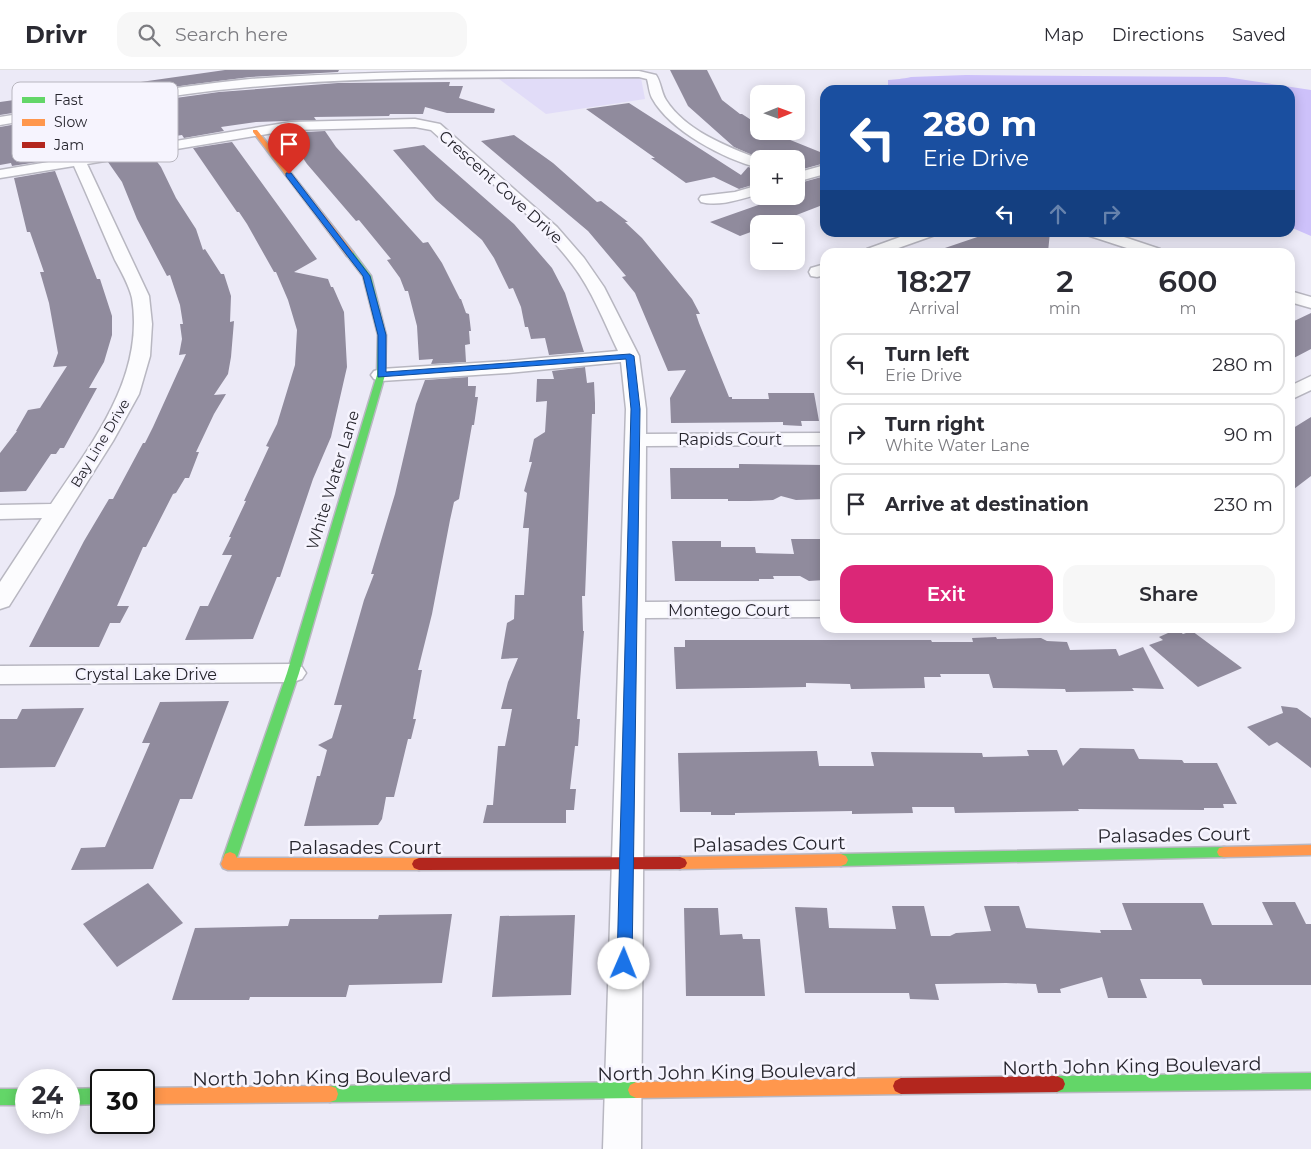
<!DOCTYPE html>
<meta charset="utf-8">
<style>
:root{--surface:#fff;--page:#f7f7f7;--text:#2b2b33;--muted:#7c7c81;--line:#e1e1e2;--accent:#db2777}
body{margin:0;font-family:Montserrat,sans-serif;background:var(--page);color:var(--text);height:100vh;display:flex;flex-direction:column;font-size:19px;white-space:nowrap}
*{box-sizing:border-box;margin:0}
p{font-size:16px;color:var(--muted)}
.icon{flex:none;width:28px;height:28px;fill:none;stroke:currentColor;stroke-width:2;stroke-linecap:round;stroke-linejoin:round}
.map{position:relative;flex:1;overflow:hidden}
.drawer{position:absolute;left:820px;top:178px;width:475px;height:385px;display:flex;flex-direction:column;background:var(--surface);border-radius:15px;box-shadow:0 2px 12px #0003}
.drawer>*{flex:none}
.guide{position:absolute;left:820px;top:15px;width:475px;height:152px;border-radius:15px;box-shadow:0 2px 12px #0003;background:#1a4fa0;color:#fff;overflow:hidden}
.needle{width:32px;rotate:89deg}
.tools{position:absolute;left:750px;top:15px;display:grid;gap:10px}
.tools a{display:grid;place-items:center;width:55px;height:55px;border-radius:10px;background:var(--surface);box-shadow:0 2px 12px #0003;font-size:25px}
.speed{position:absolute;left:15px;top:999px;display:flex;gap:10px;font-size:25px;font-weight:700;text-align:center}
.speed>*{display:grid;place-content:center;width:65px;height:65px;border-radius:50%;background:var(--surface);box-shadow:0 2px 12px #0003;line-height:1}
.speed small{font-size:12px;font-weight:400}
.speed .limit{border:2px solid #111;border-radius:8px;background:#fff;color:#111}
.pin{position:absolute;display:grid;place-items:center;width:42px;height:42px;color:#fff;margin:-51px -21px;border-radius:50% 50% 50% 0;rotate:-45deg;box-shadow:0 0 5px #0007}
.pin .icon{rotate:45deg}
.me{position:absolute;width:55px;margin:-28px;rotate:1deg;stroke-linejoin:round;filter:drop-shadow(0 0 4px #0008)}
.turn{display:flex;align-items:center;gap:18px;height:105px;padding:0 20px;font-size:22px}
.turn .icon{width:65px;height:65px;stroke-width:2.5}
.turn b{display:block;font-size:35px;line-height:42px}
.lanes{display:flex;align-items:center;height:48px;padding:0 20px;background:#0003;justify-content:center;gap:25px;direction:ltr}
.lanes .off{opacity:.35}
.eta{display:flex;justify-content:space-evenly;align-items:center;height:85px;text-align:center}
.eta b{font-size:30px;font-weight:600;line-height:35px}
.primary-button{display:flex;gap:10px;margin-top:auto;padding:10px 20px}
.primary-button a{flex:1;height:58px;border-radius:15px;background:var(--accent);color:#fff;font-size:20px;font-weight:600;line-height:58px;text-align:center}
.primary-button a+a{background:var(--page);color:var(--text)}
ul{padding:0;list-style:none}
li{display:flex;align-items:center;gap:15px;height:62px;margin:0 10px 8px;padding:0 10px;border:2px solid var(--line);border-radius:15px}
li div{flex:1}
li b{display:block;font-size:19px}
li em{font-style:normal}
header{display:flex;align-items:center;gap:30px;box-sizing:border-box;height:70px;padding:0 25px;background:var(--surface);border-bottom:1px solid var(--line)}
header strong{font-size:24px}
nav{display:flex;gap:28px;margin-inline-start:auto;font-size:18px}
.search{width:350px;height:45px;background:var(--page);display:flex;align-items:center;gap:12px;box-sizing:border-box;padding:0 18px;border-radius:15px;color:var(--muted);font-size:19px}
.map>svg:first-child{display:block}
</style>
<header>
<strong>Drivr</strong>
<div class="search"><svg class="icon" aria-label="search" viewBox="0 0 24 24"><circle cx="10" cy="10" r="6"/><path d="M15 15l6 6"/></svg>Search here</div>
<nav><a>Map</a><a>Directions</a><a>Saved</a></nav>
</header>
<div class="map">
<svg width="1311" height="1079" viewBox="0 0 1311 1079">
<rect width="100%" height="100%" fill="#eceaf7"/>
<path fill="#e1dcf8" d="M641,8L645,29L546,44L499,9Z"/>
<path fill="#cdc1fa" d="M966,5L1226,7L1311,20V166L1290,157V20H895L888,15V10C897,9 902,9 911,7Z"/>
<path fill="#908b9d" d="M225,0H339L338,2L250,7L187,15L0,45V32Z
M670,0H707L722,30L740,44H742L759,55V61H768L825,84V93L796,101V89H761L734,77L688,36Z
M450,12L449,16H463L459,28L495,39L494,43H447L425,37L423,44H390L389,46L314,47L316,50L256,52L221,57L224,61L184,68L182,65L143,71L145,74L58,86L50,87L51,90L12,96L11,93L0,95V57L125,35L219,22L338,13Z
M629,33L741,105L748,97L759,100V113L739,119L714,107L686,113L651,88H655L586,39Z
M325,61L336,77L423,173L428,172L442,193L460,229H461L466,243L469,244L471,261H469L470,274L465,275L466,292L431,294L433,289L419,290L417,256L408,221H405L400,208L387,190L391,189L359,150L356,151L307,94L286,63Z
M514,65L553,93L597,132L601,131L628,152H625L642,168L692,229L700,244H696L699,253L729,327H732V329H769L768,323H814L819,351H801L802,356L783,355V352L671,353L670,328L686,300L668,301L635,223L622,207L626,206L588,161L481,71Z
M232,72L317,189L294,202L328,209L331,217H333L344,242L347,297L331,367L313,409L280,507H277L253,569L185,570L200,536H208L232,485H222L231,467H229L246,431H244L269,377L266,376L277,354L295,295L297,260L288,230L276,202H274L247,154L239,142H237L193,78Z
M424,75L514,154L552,198L565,223L584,282L549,285L545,268L531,269L528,257H525L521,237L513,218L509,219L494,188L482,170L436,130L393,80Z
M152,85L161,97L176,128L196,159L203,180L205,179L221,204H224L231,226L230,252L234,251L231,287L228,304L214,325L226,324L214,344L196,382H199L189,408H185L176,423L173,424L146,477H143L117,536H129L120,553H110L99,577H29L84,471L109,429H113L143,373H145L153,357L186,284L179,285L182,269L180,254H183L180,235L170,205L167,206L137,149L122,112L108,92Z
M55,101L97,209H100L112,246V265L104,292L89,318H97L64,378H60L56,384H51L26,421L0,422V383L17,361H16L28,340L40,338L67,296L53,297L58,283L49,233L40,202H44L30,162H27L14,108Z
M825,106V134L781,151L759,148V159L740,166L710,152L767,132L756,127L796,126V114Z
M992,162H1050L1048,182H943L942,179Z
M1311,243V279L1290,290V253Z
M585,297L587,313L594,312L595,333V344H592L585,526H582L583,561H584L577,649H580L578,676H575L570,719H576L574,740H566V753H483L487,735H493L498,676H505L512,639H501L508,612L518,588L501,589L507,553L514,549L515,525H524L529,458H523L527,423L524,421L532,392H529L534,369L545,362L547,331L536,332L537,309H554L552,301Z
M468,307V316H476L475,327H478L474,355H472L459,429L454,432L450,450L432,544L418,600H422L413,649H416L411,669H408L394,727H386L382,749L378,755L304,756L317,706H320L327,680L318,675L332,668L342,635H334L364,530L374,504H371L395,424L416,334L425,310Z
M1311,347V406L1290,422V360Z
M739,394L825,395V429L796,430L781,426L773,430L750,431H728V429H671L670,398H739Z
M791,469H825V510L809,511L800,506H773L774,509H759V511H675L672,471H721V477H755L756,483L794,484Z
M1177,559L1183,564L1192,561L1242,598L1198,617L1149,575L1163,570L1159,567Z
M996,567L997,569L1041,568L1047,571L1067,572L1070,580L1116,579L1119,586L1143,577L1164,619L1132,618L1134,621L1066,622L1065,619L993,618L989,604H940L941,607H924L925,618L851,619L850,614L806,613V617L676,619L674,577H685V570H931L932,572H973L972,568Z
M229,631L192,729H180L153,799L71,800L81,778L105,777L150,673H142L160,632Z
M1281,636L1297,638L1311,648V698L1277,672L1269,676L1247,657L1283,643Z
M84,638L55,697L0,698V649H17L22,639Z
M1080,678L1134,679L1139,689L1182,690L1184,693H1217L1237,734H1223L1224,738H1204V740L1078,739L1079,741L955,743L954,737H912L913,743L852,744V741L735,743V745H711V742H680L678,683L817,681L819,696H874L871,682L982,683L983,687L1029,686L1027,680H1057L1063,696Z
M148,813L183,853L117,897L83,854Z
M1262,832H1295L1306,854H1311V915H1203L1201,909H1140L1147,928H1108L1102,907L1060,919L1061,923H1038L1036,914L1006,913L935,914L939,930L910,929L909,923H805L795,837L827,838L829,858L896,859L892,836H924L931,866H950L956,863L991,861L984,836H1019L1026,858L1101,863L1100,860H1132L1122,833H1203L1212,855H1273Z
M684,838H718L720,865L742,864L743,869H760L765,926H686Z
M452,844L442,913L349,915L346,927H250L249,930H172L195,858L288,856L290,849H378L379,845Z
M575,845L571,925L492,927L500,846Z"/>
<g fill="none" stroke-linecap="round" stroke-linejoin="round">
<g stroke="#b8b7c1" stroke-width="3">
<path id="street" d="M639,1L656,5C661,12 661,22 666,30C686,61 726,76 759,89V98C724,89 670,61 652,28C649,22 649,16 647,9L639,7C509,8 379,5 250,17C166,24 83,41 0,55V47C83,34 166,17 250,9C379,0 509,1 639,1Z
M415,49L440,54L557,157L584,188L604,217L639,286L646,339V364L825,363V375L646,376L645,532L825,531V547L645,548L641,1079H603L626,339L621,292L507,303L381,311L374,309L371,305L374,301L381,299L507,291L618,281C604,252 592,220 572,194C534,144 477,102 431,60L415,57L291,60L87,94L149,226L152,254L150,286L139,324L113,371L9,536L0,539V512L42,448L0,449V435L51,434C92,373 145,307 132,228C129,215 121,201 115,190C101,158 88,127 74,96L0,108V100L291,52Z
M825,95V104L796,112V103Z
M759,115V124C741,129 719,137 701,132L699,129L701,126L735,122Z
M914,162H937L935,165L887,182H865L867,179Z
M1085,162H1109L1160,179L1162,182H1139L1087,165Z
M825,194V205L817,207L811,206L809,202L811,198Z
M1290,221L1311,227V238L1290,232Z
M1311,306V320L1290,330V316Z
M293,594L302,597L306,603L302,609L293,612L0,614V596Z"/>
</g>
<g stroke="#b8b7c1" stroke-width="3">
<path id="fast" d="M347,182H353L371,206L386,265L385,305L299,603L237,788L235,792L230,794L225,792L223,788L287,603L377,305L378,265L363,206L346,184Z
M1224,777L1229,778L1231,782L1229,786L1224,787L841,796L836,794L834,790L836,786L841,784Z
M1311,1003V1019L1057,1022L1051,1019L1049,1014L1051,1009L1057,1006Z
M636,1012L642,1015L644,1020L642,1025L636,1028L330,1032L324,1030L322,1024L324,1018L330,1016Z
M101,1018V1034L69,1035V1019Z
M0,1019H26V1035H0Z"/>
</g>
<g stroke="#b8b7c1" stroke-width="3">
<path id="slow" d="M253,60H257L353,182V186H347L253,62Z
M1311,775V785L1224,787L1219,786L1217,782L1219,778L1224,777Z
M230,782L235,784L237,788H419L424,790L426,794L424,798L419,800H228L223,798L221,794L225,784Z
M841,784L846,786L848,790L846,794L841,796L680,799L675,797L673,793L675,789L680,787Z
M901,1008L907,1011L909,1016L907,1021L901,1024L636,1028L630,1025L628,1020L630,1015L636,1012Z
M330,1016L336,1018L338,1024L336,1030L330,1032L144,1034V1018Z"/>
</g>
<g stroke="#b8b7c1" stroke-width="3">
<path id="jam" d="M680,787L685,789L687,793L685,797L680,799L419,800L414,798L412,794L414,790L419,788Z
M1057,1006L1063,1009L1065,1014L1063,1019L1057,1022L901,1024L895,1021L893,1016L895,1011L901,1008Z"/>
</g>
<use href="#street" fill="#fcfcfe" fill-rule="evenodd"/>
<use href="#fast" fill="#63d668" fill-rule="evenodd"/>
<use href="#slow" fill="#ff974d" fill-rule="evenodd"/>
<use href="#jam" fill="#b3261e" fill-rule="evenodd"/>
</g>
<path fill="#1a73e8" stroke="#114b97" d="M286,103H291L370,206L386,265V302L630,284L634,286L640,339L632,894L630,899L624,900L619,899L617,894L631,339L626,289L378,307V265L363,206L286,106Z"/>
<g text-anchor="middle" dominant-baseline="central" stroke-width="5" stroke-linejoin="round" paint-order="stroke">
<g font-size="14" fill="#26252d" stroke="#f6f4fe">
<text transform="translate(100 373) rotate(-59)">Bay Line Drive</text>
</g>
<g font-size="16" fill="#26252d" stroke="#f6f4fe">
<text transform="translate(501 117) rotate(42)">Crescent Cove Drive</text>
<text x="730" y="369">Rapids Court</text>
<text transform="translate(333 410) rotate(-73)">White Water Lane</text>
<text x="729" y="540">Montego Court</text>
<text x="146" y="604">Crystal Lake Drive</text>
</g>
<g font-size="19" fill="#26252d" stroke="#f6f4fe">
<text transform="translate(1174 765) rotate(-1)">Palasades Court</text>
<text transform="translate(769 774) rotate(-1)">Palasades Court</text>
<text x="365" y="777">Palasades Court</text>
<text transform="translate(1132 996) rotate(-1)">North John King Boulevard</text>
<text transform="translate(727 1002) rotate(-1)">North John King Boulevard</text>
<text transform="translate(322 1007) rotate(-1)">North John King Boulevard</text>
</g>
</g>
<rect x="12" y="12" width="166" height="80" rx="8" fill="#f6f4fe" stroke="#b8b6bf" stroke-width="1"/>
<rect x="22" y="27" width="23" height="6" fill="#63d668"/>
<rect x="22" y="49" width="23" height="7" fill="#ff974d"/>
<rect x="22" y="72" width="23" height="6" fill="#b3261e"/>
<g font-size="14" fill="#26252d">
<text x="54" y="35">Fast</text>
<text x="54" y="57">Slow</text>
<text x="54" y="80">Jam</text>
</g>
</svg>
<div class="tools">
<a><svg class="needle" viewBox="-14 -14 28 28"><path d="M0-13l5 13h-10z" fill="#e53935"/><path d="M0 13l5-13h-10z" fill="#7c7c81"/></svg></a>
<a>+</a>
<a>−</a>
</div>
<div class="speed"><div>24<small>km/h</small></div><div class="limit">30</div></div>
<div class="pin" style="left:289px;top:104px;background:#d93025"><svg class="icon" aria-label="arrive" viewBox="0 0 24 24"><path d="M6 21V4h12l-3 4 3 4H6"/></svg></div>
<svg class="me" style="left:624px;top:894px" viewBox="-20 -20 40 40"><circle r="19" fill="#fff"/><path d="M0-13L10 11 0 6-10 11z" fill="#1a73e8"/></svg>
<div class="guide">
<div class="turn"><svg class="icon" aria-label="left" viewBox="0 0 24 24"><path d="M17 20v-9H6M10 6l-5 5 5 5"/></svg><div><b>280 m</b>Erie Drive</div></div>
<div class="lanes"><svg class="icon" aria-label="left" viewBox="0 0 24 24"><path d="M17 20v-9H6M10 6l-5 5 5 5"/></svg><svg class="icon off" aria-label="ahead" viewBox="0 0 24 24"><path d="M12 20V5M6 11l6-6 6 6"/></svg><svg class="icon off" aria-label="right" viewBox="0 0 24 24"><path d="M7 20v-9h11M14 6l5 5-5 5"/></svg></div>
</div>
<section class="drawer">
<div class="eta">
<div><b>18:27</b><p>Arrival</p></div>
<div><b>2</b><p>min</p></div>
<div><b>600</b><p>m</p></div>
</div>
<ul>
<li><svg class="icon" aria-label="left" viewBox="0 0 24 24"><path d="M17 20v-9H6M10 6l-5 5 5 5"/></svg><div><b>Turn left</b><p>Erie Drive</p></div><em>280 m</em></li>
<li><svg class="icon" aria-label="right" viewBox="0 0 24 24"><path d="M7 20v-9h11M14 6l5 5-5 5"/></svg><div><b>Turn right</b><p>White Water Lane</p></div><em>90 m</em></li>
<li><svg class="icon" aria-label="arrive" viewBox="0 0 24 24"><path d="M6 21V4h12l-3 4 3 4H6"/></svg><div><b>Arrive at destination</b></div><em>230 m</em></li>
</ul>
<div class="primary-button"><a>Exit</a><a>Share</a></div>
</section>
</div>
